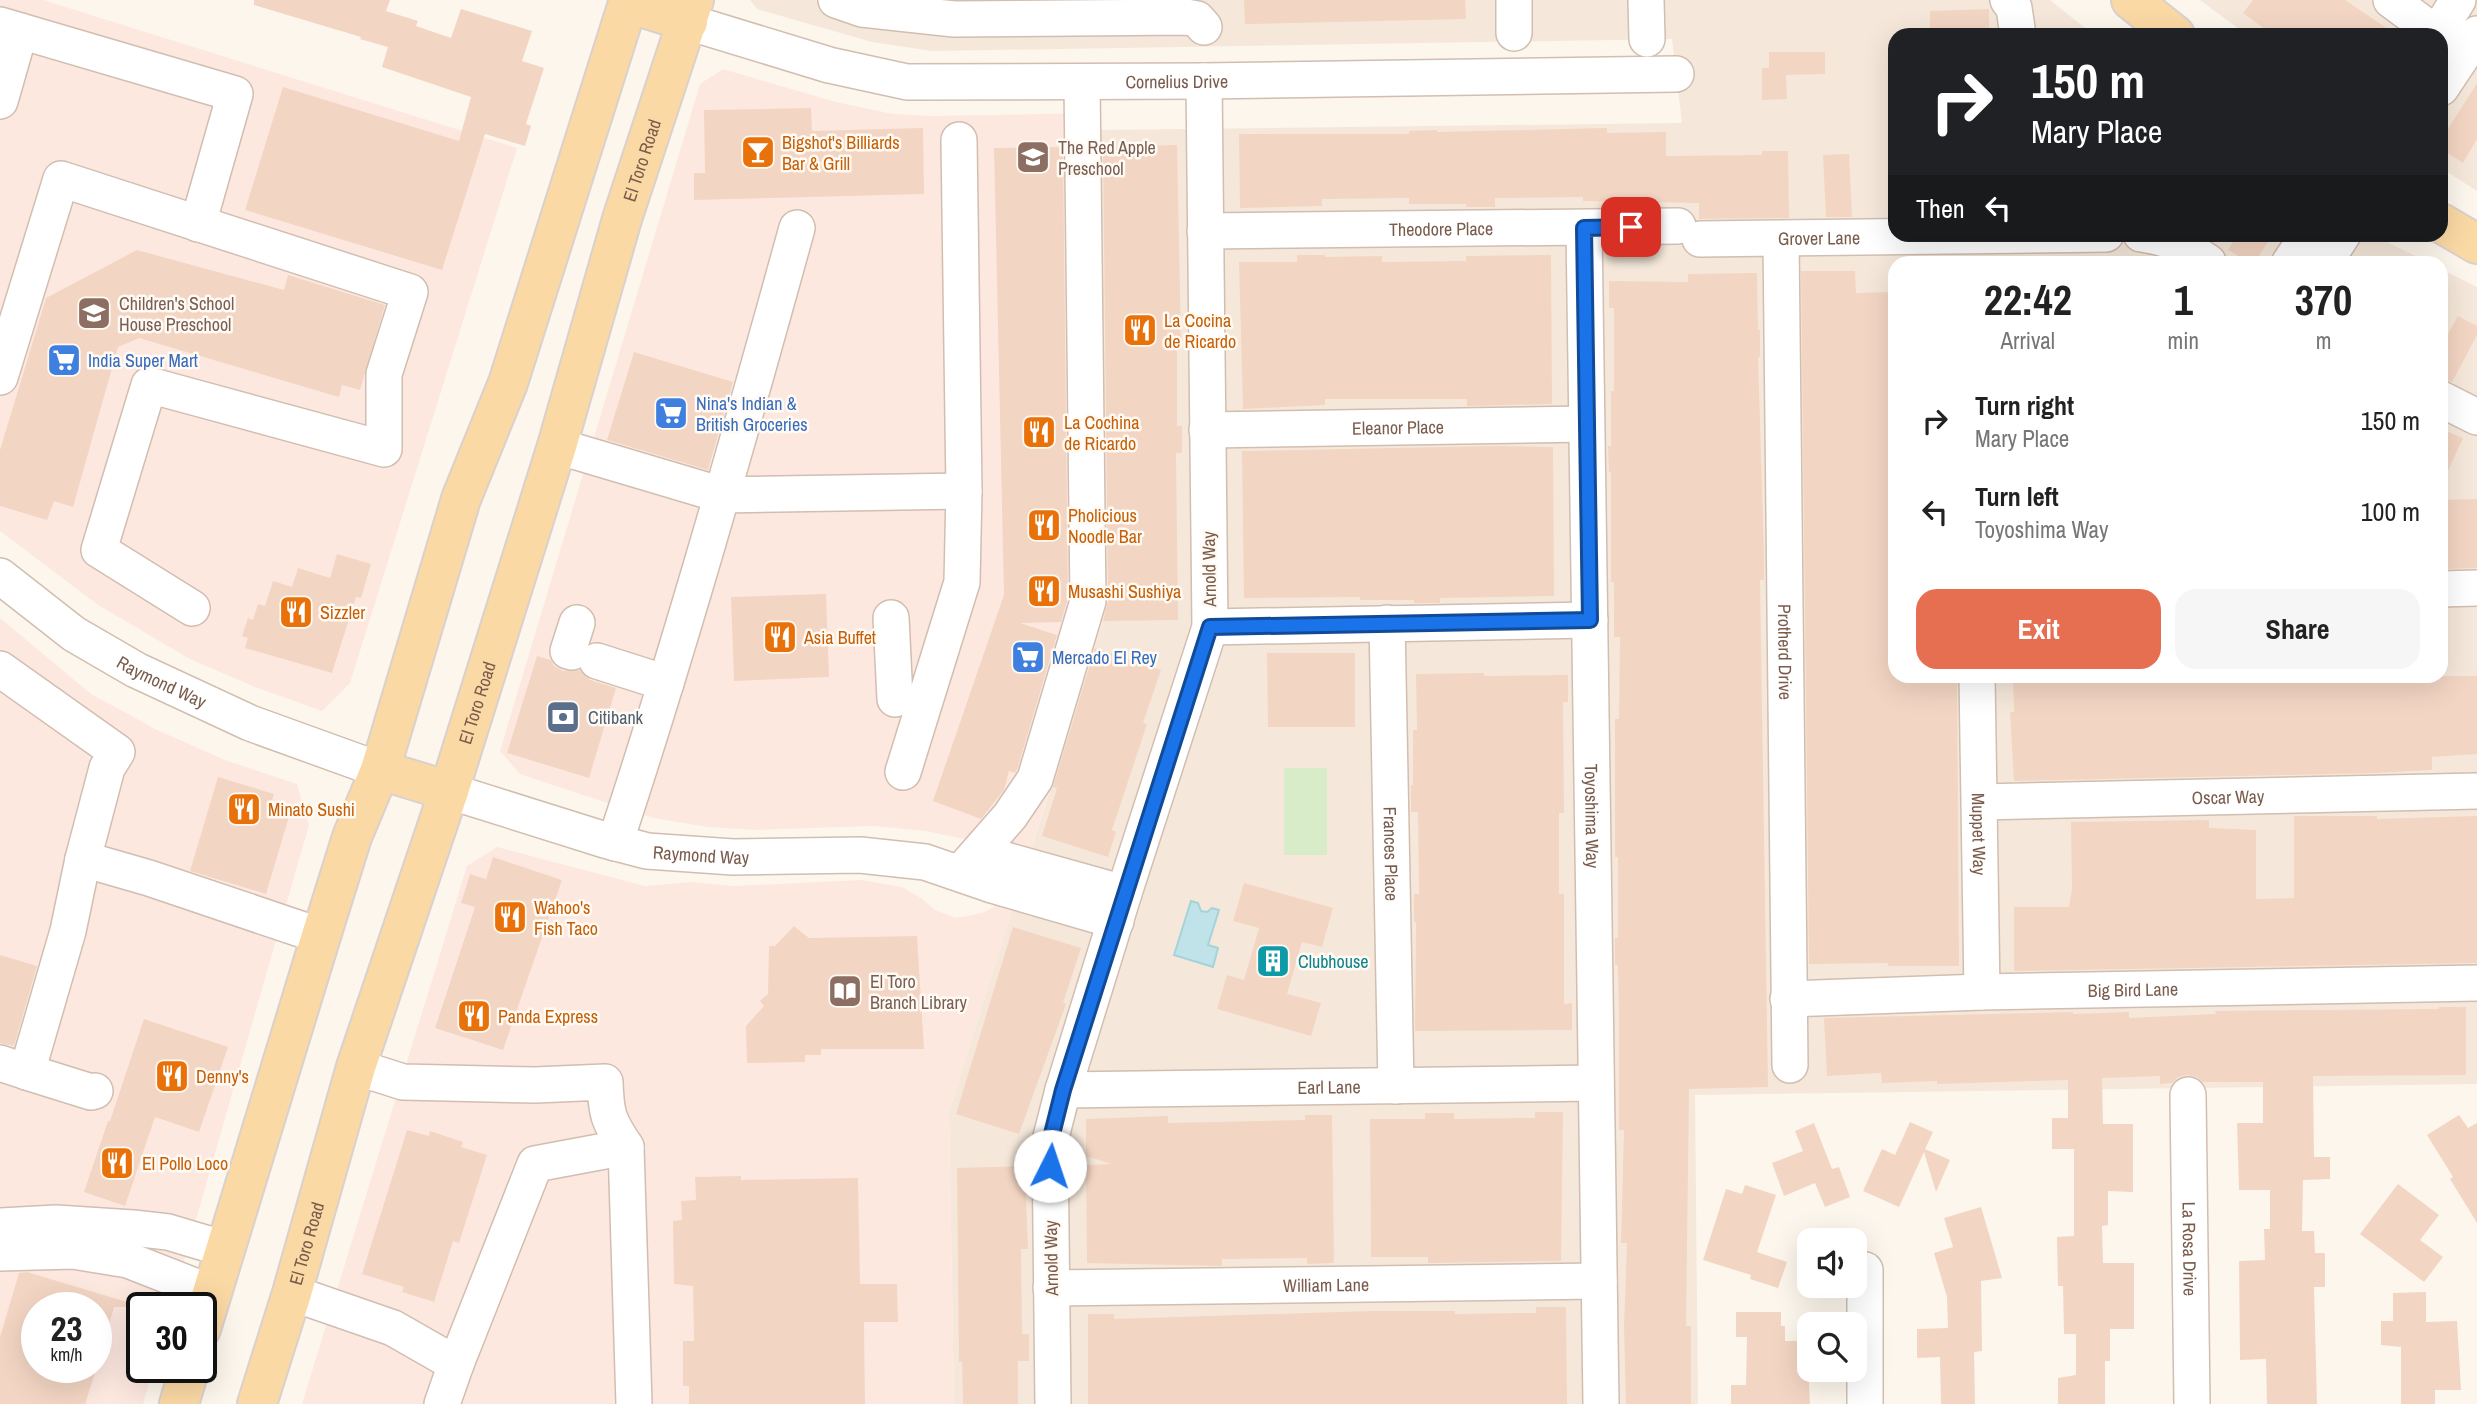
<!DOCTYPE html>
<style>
:root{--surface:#fff;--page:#f6f6f6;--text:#222;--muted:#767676;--accent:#e76f51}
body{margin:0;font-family:"Archivo Narrow",sans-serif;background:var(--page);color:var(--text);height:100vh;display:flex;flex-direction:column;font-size:26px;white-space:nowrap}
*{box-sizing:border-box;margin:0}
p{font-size:23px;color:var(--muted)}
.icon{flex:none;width:38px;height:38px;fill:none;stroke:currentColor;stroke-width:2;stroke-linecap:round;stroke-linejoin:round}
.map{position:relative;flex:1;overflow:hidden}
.side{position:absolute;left:1888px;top:256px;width:560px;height:427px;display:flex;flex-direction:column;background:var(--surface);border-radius:21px;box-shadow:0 7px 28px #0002}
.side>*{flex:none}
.guide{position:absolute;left:1888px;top:28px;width:560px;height:214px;border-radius:21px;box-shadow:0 7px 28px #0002;background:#202124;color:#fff;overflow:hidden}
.controls{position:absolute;left:1797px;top:1228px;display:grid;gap:14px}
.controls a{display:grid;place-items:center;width:70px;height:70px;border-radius:14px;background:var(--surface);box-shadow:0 7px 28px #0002;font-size:35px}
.speed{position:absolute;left:21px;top:1292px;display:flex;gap:14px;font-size:35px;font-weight:700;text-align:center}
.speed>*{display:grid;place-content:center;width:91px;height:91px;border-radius:50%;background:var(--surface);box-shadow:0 7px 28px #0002;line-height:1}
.speed small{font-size:18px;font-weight:400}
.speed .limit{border:4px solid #111;border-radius:10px;background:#fff;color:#111}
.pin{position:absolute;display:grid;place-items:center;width:60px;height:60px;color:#fff;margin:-30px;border-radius:14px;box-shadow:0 4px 10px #0006}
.me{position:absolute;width:77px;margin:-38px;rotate:4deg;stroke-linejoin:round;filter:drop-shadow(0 0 5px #0008)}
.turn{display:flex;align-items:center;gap:24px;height:147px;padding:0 28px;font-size:32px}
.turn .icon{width:91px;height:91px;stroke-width:2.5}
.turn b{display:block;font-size:49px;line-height:60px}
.then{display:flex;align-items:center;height:66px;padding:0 28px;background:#0003;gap:14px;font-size:26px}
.eta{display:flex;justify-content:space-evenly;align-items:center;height:119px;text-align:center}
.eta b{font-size:42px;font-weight:800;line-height:49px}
.action{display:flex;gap:14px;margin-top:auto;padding:14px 28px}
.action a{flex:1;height:80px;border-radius:21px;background:var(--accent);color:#fff;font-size:28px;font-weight:800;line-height:80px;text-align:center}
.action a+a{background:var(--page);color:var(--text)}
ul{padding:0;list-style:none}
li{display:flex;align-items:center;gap:21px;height:91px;padding:0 28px}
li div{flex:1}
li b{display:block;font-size:26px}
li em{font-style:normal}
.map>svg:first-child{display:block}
</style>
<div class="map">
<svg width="2477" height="1404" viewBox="0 0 2477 1404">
<rect width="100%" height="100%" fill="#fdf6ec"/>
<path fill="#f5e8da" d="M750,0H2050L2094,35H1895V234L2372,235L2428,262H1895V676H2441V269L2477,287V1084L1695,1095L1698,1404H954L949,1112L1108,605L1096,130L1682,123L1672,39L932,51L872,42L757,9Z
M2200,0H2477V191L2441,168V35H2247Z"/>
<path fill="#fde8e0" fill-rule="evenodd" d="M0,0H43L517,148L350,683L322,711L255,687L190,659L98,605L0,531Z
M723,69L836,102L893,114L930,116L1095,113L1108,605L1030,853L926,831L873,826L754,830L708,827L653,818L520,774L500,751L700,84Z
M0,618L91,694L117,708L155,729L225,760L297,784L309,825L171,1307H142V1367H154L143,1404H0ZM37,1307H96V1367H37Z
M497,847L645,886L691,882L733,886L861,880L902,887L921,898L935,910L956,918L982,913L999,904L1014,905L949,1112L954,1404H302L467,866Z"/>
<path fill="#d8ecc9" d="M1284,768H1327V855H1284Z"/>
<path fill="#bfe3e8" stroke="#a5d3da" stroke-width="2" d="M1191,901L1198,903L1201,911L1207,912L1212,908L1219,910L1208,945L1218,948L1213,967L1174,955Z"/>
<path fill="#f3d5c3" d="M254,0H390L386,11L418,21L416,26L451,38L461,9L532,31L522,61L544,68L526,124L531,126L525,146L485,134L442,270L245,210L283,87L459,141L471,97L382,67L388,47L360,39L361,37L254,5Z
M1244,0H1465L1466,19L1245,24Z
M2253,0H2345L2397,35H2273L2243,13Z
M1989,9V35H1930V11Z
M1769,52H1825V74L1786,75L1787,99L1762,100V68H1769Z
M2477,83V139L2463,163L2441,149V140Z
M811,108L812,131L923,128L924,194L694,200V173H705L704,110Z
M1607,128V133L1666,132V156L1762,155V151H1788L1789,218L1699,219V203L1583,201V197L1495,198V207H1466V204H1409V198L1322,199V206L1240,208L1239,134H1409V131L1437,130V132Z
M1177,145L1181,342H1177V426H1182V453H1176L1178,620L1103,621L1108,601L1103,147Z
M1063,147L1068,598L1061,622L1020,623L1057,635L1017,770L1015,773L1009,771L1004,790L981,819L933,801L1004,595L994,148Z
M1849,154L1852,217H1826L1823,155Z
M2238,234H2273L2255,262H2249L2228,250Z
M137,250L284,290L288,275L385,305L360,390L342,385L339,397L139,338L118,347L73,507L54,501L47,520L0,506V450L46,298Z
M1297,255H1325V257L1382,256V262L1466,261V256L1551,255L1552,404L1467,406V399H1325V405L1243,409L1239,262H1297Z
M1801,271H1855L1856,293L1895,292V676H1957L1959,966H1888V963L1809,964Z
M1757,273L1758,330H1760V357H1758L1764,553V580H1760L1768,1087L1689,1089L1686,1326H1691V1404H1626L1624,1326L1627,1243H1621L1624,1130H1619V1021L1618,965H1615V938H1618V857H1615V719H1619L1620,637H1614V582H1611V472H1609L1608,446H1611V391H1614V308H1609V281L1688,282V274Z
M2458,316L2477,326V335L2452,382L2441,379V346Z
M634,352L733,382L708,470L607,440Z
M2441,429L2463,438L2441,486Z
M1494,446L1553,447L1554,596L1440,598V603H1414V600H1360V597L1244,598L1242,451Z
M2477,499V568L2441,569V500Z
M337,554L371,564L361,598L356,597L332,673L245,648L248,638L242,636L248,618L253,620L258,604L265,606L273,581L292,587L298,568L330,578Z
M826,594L829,677L734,681L731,597Z
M1095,648L1161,670L1143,723L1147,724L1112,830L1116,832L1108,857L1042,836L1057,788L1053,787Z
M1267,653H1355V727H1268Z
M537,656L551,660L554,666L563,671L580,670L590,680L616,688L589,778L507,753Z
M1484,673V676L1568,675V702H1563L1564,813H1559V894H1564V1004L1572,1003V1030L1415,1031L1416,922H1414V894H1419L1418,812H1411V785H1413V730H1417L1416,674Z
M2013,676H2477V754L2432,757V770L2376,773L2014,781L2010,712H2014Z
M218,777L274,794L271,804L291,810L266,894L190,871Z
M2294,816H2377V819L2477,816V963L2014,971V907H2069L2072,889L2071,822L2209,820V828L2256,830V899L2294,898Z
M493,857L562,880L503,1050L435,1028L475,907L461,903L470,874L486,879Z
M1244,883L1333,908L1322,947L1302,942L1287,994L1321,1003L1311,1036L1217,1009L1227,975L1244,980L1259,928L1233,921Z
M794,926L809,938L917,936L924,1049H821V1055H805V1062L747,1063L746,1026L764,1006L760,1001L768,994L769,946H775Z
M1013,927L1081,948L1063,1003L1066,1004L1019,1134L956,1114Z
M0,955L37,966L14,1046L0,1043Z
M2439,1007H2466V1075L2313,1076L2314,1157H2330V1179L2303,1180L2302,1231H2314L2315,1253H2325V1287H2314L2317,1404H2267L2266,1359L2240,1360L2239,1261L2265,1260L2264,1229H2270V1190H2239L2237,1123H2263V1082H2202L2197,1077L2188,1075L2178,1077L2172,1083L2160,1084V1076L2102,1078L2103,1124H2133V1192L2108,1191V1225L2102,1226L2103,1263H2134V1329H2110V1361H2105V1404H2058V1378L2076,1375V1334H2064L2063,1286H2058L2057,1237L2074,1236V1149H2052V1118H2068V1080L1937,1084V1081L1882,1083L1881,1073L1827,1076L1824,1018L2073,1012V1014L2129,1012V1018L2216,1014L2215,1011L2439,1009Z
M144,1019L228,1047L199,1132L155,1117L125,1206L84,1192L108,1121H110Z
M1535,1112H1563L1561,1261L1428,1263V1257H1371L1370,1119H1425V1113H1454V1119L1535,1118Z
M1305,1115H1332L1334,1263L1307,1264V1258L1222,1259V1266L1087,1263L1086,1165L1112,1164L1086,1156V1119L1168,1116V1123L1305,1120Z
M2459,1115L2468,1128L2477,1123V1223L2450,1179L2453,1177L2427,1135Z
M1910,1122L1933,1132L1925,1149L1950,1160L1936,1192L1924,1152L1899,1207L1863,1191L1882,1149L1895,1155Z
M1814,1123L1832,1169L1839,1167L1850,1197L1825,1207L1815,1183L1784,1196L1772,1163L1803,1151L1795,1131Z
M407,1130L429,1136L430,1131L463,1142L461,1147L487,1155L459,1243L453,1241L434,1302L402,1292L404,1287L362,1274Z
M1025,1166L1028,1249H1021L1022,1334H1029V1361H1018V1404H963L962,1362H959L957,1168Z
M741,1176V1180L858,1178L860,1284H897L898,1322H864L865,1404H689V1386H683V1341H694L693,1286L674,1284L673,1221L682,1220L681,1201L696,1200L695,1177Z
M2398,1184L2439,1215L2420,1240L2443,1257L2424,1282L2360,1234Z
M1745,1185L1776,1195L1757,1252L1787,1262L1778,1288L1750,1279L1751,1275L1703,1260L1726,1189L1742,1194Z
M1981,1207L2002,1278L1981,1281L1982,1351L1974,1352L1975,1404H1941L1940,1357L1917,1358V1329L1948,1328L1947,1297L1934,1253L1953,1247L1944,1218Z
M27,1272L127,1302L126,1307H114L101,1351L96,1350V1307H37V1367H97L85,1404H0V1337L19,1273Z
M2426,1292V1322L2457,1321L2461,1390H2435V1404H2401V1347L2381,1345V1321H2393V1293Z
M1536,1307H1566L1567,1404H1088V1314H1114V1319L1371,1311H1455V1314L1536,1313Z
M1736,1312H1781V1326H1785V1341H1807L1810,1404H1731V1385H1746L1747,1337H1736Z"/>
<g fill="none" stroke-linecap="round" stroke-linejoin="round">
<g stroke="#d1beb0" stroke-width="38">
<g id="minor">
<path d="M836,0L862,9L954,19L1186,17L1197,19L1204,27"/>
<path d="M1514,0V33"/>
<path d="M1646,0L1647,39"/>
<path d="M2008,0L2014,8L2018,35"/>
<path d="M2391,0L2438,35"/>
<path id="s1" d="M688,22L829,65L907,82L1204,81L1676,74"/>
<path d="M0,25L235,94L198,224"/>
<path d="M2436,35L2458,0"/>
<path d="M2441,88L2477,34"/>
<path d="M0,101L20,31"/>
<path id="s2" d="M1584,228L1601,1404"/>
<path id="s3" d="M1205,231L1678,226"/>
<path d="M2141,234C2171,238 2184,246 2208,262"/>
<path id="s4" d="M1700,239L2106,234"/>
<path id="s5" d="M1781,239L1790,1065"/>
<path d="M2290,262L2309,234"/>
<path d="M2325,262L2343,234"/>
<path d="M0,377L61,179L410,292L384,374V449L149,385L99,550L192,608"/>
<path d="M2441,399L2477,417"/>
<path id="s6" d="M1207,430L1586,424"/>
<path d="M557,446L722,495L964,491"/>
<path id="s7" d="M0,576L74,634L136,670L250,723L380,770"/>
<path d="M2441,589L2477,588"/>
<path d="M891,618L895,699"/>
<path id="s8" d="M1387,623L1396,1086"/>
<path d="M1210,627L1590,620"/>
<path d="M572,652L568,651L577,623"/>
<path d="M597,661L666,683"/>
<path d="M0,669L117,752L107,768L83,859"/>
<path id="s9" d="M1977,676L1982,992"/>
<path d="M903,772L962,582L964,491L959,140"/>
<path id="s10" d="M449,791L605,840L647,851L733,857L860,855L925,862L992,885L1116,921"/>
<path id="s11" d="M1980,802L2477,791"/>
<path d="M615,843C682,640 740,434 797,228"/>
<path d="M960,873L1010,816L1035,779L1088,601L1082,83"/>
<path d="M960,873L1002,859L1124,893"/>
<path id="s12" d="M1788,999L1982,992L2477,983"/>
<path d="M0,1063L27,1072L68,931L83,859L149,878L321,936"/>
<path d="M27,1072L91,1092L95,1091"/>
<path id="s13" d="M1063,1090L1596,1083"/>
<path id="s14" d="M2188,1095L2192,1404"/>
<path d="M626,1147L634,1404"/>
<path d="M0,1226L56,1223L133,1228L168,1232L225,1249"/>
<path d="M0,1253L73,1251L128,1260L212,1293"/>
<path d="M1865,1270V1404"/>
<path id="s15" d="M1051,1288L1599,1281"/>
<path d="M292,1293L393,1328L456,1364L535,1164L626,1147C608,1121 606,1113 605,1082L535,1085L403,1082L356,1067"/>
<path d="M442,1404L456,1364"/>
<path d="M1053,1404L1050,1141L1063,1090L1124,893L1210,627L1204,81"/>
</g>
</g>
<g stroke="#dad1cd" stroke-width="42">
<g id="major">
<path d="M2131,0L2175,35"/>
<path d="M628,3L688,22"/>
<path d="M2441,223L2477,244"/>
<path d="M380,770L449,791"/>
<path d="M201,1329L321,936L352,837L380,770L461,499L508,383L629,0"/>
<path d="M179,1404L190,1367"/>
<path id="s16" d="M257,1404L292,1293L356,1067L449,791L557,446L622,219L694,0"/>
</g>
</g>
<use href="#minor" stroke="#fff" stroke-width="35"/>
<use href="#major" stroke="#fbd9a5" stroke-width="38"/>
</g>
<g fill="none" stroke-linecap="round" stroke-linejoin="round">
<g stroke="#114b97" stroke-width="18">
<path id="route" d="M1050,1166V1142L1063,1090L1210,627L1590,620L1584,228L1631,227"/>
</g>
<use href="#route" stroke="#1a73e8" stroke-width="12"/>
</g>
<defs>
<g id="bar-square" transform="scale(1.75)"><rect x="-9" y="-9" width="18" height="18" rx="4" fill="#e8710a" stroke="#fffaf3"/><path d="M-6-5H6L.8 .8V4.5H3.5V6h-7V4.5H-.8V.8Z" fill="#fff"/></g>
<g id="school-square" transform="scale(1.75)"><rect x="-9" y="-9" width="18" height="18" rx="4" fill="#8d6e63" stroke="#fffaf3"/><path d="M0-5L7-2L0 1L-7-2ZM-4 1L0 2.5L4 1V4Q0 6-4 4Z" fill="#fff"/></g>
<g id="restaurant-square" transform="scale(1.75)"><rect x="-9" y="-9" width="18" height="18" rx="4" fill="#e8710a" stroke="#fffaf3"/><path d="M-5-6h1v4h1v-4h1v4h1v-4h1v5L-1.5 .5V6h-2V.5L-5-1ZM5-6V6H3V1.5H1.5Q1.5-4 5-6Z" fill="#fff"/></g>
<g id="supermarket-square" transform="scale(1.75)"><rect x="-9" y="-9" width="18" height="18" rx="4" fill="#3f7fe0" stroke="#fffaf3"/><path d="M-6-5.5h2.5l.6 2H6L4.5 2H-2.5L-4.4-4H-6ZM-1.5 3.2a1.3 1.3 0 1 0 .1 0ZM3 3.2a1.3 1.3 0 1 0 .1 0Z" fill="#fff"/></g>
<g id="bank-square" transform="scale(1.75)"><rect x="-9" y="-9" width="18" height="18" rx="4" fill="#5c6f8a" stroke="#fffaf3"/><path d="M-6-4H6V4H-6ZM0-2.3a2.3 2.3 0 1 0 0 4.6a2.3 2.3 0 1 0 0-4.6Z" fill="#fff"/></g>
<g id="building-square" transform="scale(1.75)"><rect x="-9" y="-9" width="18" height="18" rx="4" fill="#0f9aa8" stroke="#fffaf3"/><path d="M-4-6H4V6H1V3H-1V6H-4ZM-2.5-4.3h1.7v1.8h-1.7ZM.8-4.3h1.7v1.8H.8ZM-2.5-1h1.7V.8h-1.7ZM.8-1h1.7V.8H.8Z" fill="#fff"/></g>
<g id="library-square" transform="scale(1.75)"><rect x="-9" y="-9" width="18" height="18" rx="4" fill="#8d6e63" stroke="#fffaf3"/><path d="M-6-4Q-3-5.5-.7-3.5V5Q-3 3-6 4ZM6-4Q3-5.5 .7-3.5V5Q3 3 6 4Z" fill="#fff"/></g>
</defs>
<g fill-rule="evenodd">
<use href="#bar-square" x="758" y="152"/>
<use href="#school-square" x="1033" y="157"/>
<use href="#school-square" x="94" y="313"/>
<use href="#restaurant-square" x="1140" y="330"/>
<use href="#supermarket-square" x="64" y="360"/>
<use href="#supermarket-square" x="671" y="413"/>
<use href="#restaurant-square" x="1039" y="432"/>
<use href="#restaurant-square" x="1044" y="525"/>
<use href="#restaurant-square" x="1044" y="591"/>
<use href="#restaurant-square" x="296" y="612"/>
<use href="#restaurant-square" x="780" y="637"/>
<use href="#supermarket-square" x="1028" y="657"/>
<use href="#bank-square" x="563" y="717"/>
<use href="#restaurant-square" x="244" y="809"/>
<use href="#restaurant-square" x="510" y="917"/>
<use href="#building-square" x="1273" y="961"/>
<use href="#library-square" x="845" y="991"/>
<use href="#restaurant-square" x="474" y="1016"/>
<use href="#restaurant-square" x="172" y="1076"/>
<use href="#restaurant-square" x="117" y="1163"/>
</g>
<g text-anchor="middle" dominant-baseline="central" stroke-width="5" stroke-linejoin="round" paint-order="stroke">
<g font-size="18" fill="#7a5c4d" stroke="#fffaf3">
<text stroke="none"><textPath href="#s1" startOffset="497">Cornelius Drive</textPath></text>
<text stroke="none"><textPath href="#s16" startOffset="1302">El Toro Road</textPath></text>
<text stroke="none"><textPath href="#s3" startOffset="236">Theodore Place</textPath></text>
<text stroke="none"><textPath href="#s4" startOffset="119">Grover Lane</textPath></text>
<text stroke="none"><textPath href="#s6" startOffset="191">Eleanor Place</textPath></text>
<text transform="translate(1209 569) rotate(-91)">Arnold Way</text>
<text stroke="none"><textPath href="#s5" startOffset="413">Protherd Drive</textPath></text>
<text stroke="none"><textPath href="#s7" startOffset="194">Raymond Way</textPath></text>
<text stroke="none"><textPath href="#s16" startOffset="735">El Toro Road</textPath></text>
<text stroke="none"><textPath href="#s11" startOffset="248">Oscar Way</textPath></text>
<text stroke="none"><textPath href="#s2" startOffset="588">Toyoshima Way</textPath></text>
<text stroke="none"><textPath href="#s9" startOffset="158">Muppet Way</textPath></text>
<text stroke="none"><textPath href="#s10" startOffset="261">Raymond Way</textPath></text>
<text stroke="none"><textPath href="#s8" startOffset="231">Frances Place</textPath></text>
<text stroke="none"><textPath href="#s12" startOffset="345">Big Bird Lane</textPath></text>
<text stroke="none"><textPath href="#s13" startOffset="266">Earl Lane</textPath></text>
<text stroke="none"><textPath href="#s16" startOffset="168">El Toro Road</textPath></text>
<text stroke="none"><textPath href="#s14" startOffset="154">La Rosa Drive</textPath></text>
<text transform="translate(1051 1258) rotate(-91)">Arnold Way</text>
<text stroke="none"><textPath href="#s15" startOffset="275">William Lane</textPath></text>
</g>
<g font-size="18" fill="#c56008" stroke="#fffaf3" text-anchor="start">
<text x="782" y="142">Bigshot's Billiards<tspan x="782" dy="21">Bar &amp; Grill</tspan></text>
<text x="1164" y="320">La Cocina<tspan x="1164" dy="21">de Ricardo</tspan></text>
<text x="1064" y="422">La Cochina<tspan x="1064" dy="21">de Ricardo</tspan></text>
<text x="1068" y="515">Pholicious<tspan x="1068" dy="21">Noodle Bar</tspan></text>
<text x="1068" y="591">Musashi Sushiya</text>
<text x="320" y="612">Sizzler</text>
<text x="804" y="637">Asia Buffet</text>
<text x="268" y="809">Minato Sushi</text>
<text x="534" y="907">Wahoo's<tspan x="534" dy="21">Fish Taco</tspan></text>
<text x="498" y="1016">Panda Express</text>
<text x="196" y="1076">Denny's</text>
<text x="142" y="1163">El Pollo Loco</text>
</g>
<g font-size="18" fill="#785e54" stroke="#fffaf3" text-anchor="start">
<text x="1058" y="147">The Red Apple<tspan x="1058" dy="21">Preschool</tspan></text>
<text x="119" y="303">Children's School<tspan x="119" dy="21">House Preschool</tspan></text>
<text x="870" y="981">El Toro<tspan x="870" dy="21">Branch Library</tspan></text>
</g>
<g font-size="18" fill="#366cbe" stroke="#fffaf3" text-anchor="start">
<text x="88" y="360">India Super Mart</text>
<text x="696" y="403">Nina's Indian &amp;<tspan x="696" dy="21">British Groceries</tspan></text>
<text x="1052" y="657">Mercado El Rey</text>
</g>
<g font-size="18" fill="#4e5e75" stroke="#fffaf3" text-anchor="start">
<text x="588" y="717">Citibank</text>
</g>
<g font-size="18" fill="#0d838f" stroke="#fffaf3" text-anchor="start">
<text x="1298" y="961">Clubhouse</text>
</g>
</g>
</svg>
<div class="controls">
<a><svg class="icon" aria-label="sound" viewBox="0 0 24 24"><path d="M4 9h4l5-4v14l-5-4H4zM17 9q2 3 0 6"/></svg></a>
<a><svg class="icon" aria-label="search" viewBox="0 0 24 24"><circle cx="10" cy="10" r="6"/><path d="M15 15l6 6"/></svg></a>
</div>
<div class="speed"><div>23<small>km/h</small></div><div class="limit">30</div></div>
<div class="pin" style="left:1631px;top:227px;background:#d93025"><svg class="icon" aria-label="arrive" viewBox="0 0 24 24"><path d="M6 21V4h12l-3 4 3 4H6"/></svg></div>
<svg class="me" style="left:1050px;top:1166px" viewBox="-20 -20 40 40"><circle r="19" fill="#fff"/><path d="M0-13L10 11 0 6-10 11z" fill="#1a73e8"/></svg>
<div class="guide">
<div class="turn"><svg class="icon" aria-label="right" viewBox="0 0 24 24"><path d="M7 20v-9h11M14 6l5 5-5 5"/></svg><div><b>150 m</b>Mary Place</div></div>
<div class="then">Then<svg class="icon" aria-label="left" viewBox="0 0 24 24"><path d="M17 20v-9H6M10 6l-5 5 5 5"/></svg></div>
</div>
<section class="side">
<div class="eta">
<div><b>22:42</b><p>Arrival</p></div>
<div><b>1</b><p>min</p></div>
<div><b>370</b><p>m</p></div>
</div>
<ul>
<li><svg class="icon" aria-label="right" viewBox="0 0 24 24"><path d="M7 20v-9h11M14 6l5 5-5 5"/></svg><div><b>Turn right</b><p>Mary Place</p></div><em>150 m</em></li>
<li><svg class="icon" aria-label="left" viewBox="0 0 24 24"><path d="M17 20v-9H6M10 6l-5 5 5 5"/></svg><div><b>Turn left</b><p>Toyoshima Way</p></div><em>100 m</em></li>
</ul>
<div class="action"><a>Exit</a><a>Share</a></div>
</section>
</div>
